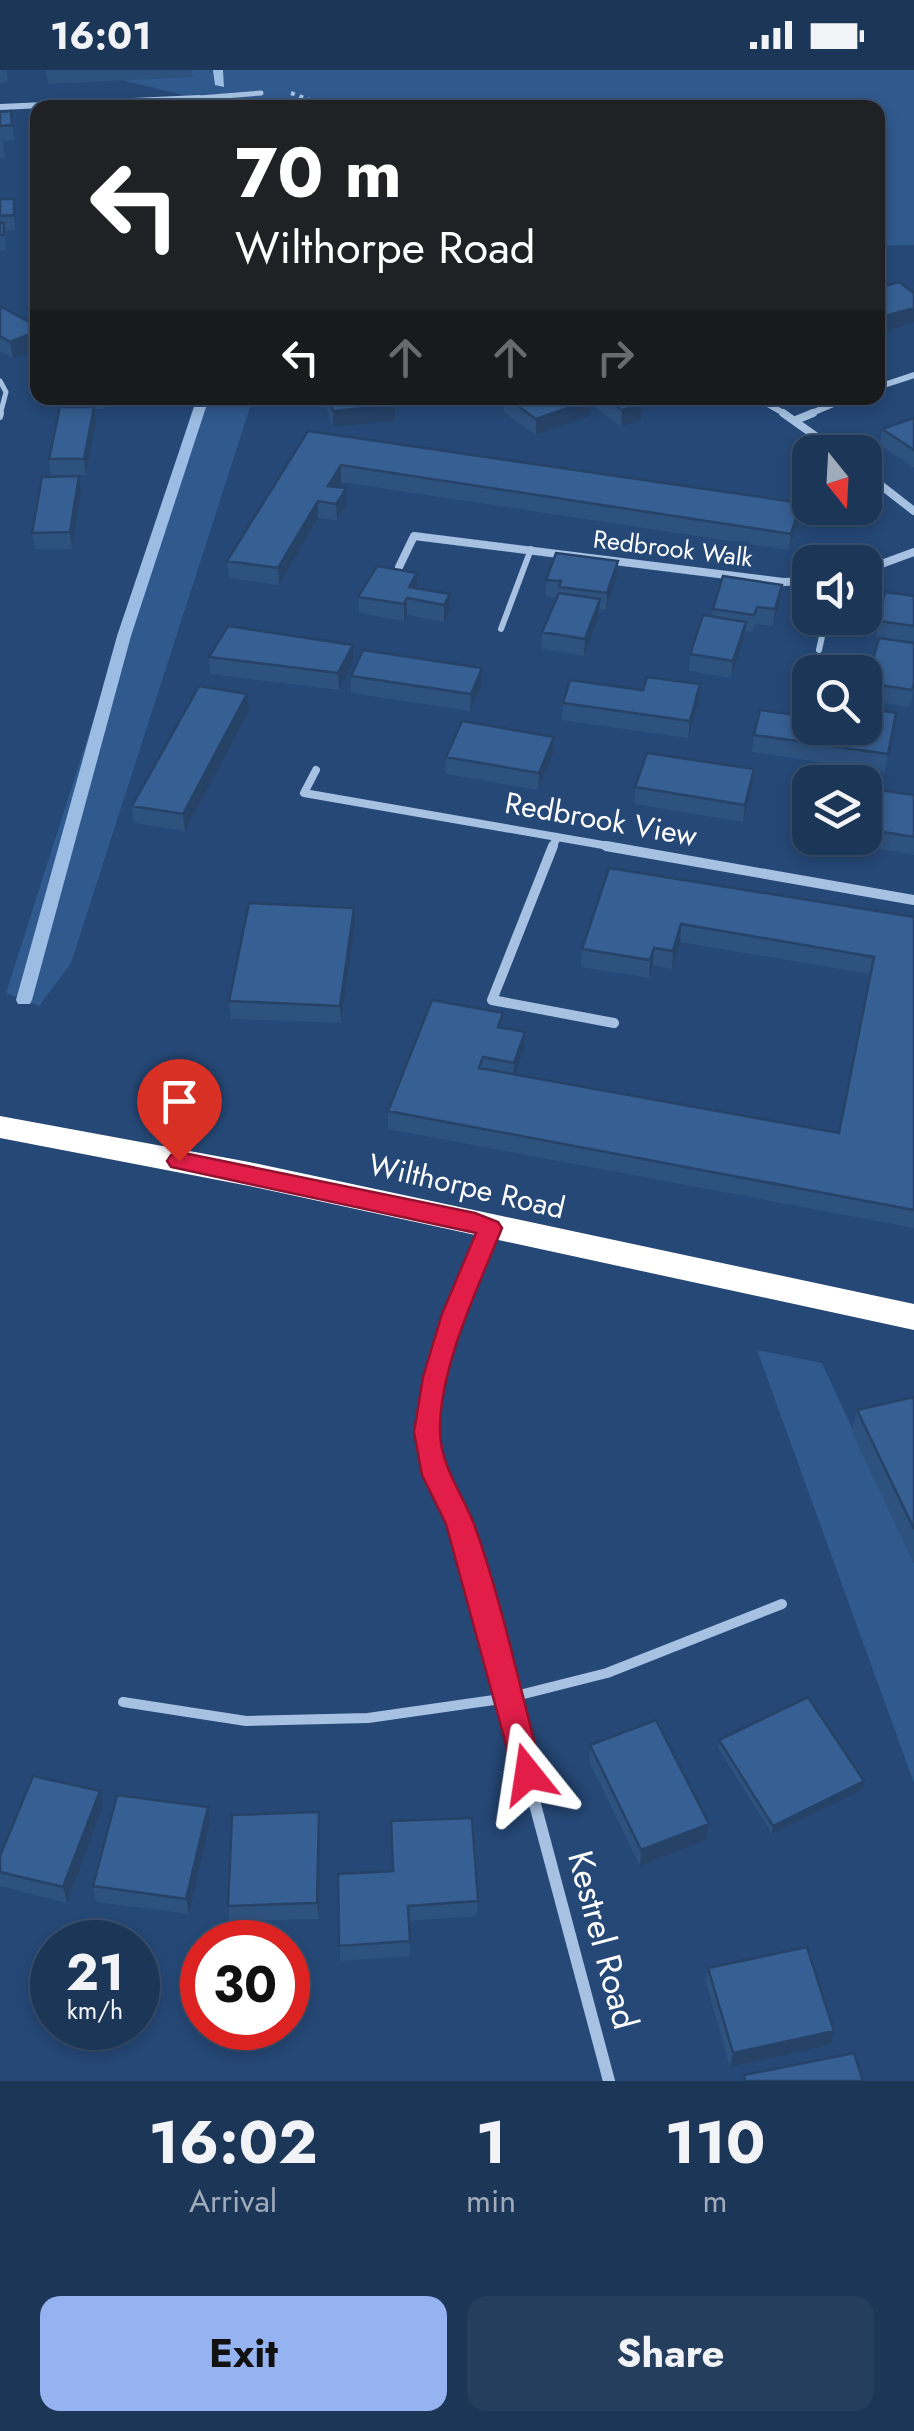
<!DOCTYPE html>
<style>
:root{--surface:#1c3658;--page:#253e5e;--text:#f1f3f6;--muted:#a0abba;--line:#3a506e;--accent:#95b2f1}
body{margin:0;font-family:Jost,sans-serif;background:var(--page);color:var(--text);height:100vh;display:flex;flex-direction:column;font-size:38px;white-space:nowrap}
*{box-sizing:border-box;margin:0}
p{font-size:32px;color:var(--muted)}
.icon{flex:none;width:55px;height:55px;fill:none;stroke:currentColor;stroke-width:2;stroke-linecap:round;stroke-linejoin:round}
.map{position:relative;height:2011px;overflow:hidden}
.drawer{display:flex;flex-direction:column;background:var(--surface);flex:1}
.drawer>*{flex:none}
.top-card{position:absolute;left:30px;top:30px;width:855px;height:305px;border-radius:20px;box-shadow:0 5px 15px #0003,0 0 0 2px var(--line);background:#202124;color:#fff;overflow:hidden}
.needle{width:65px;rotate:162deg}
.buttons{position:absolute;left:792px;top:365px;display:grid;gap:20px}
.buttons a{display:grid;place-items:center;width:90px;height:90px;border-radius:20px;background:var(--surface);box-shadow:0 5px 15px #0003,0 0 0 2px var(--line);font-size:50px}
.speed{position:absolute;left:30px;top:1850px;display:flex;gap:20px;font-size:50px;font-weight:700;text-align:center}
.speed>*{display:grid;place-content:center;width:130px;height:130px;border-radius:50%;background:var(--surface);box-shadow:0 5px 15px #0003,0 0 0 2px var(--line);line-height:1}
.speed small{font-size:25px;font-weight:400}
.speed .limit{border:15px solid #d22;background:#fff;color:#111}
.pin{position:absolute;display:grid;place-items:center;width:85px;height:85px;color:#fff;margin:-102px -42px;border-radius:50% 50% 50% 0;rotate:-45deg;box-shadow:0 0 10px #0007}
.pin .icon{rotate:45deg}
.me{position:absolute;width:110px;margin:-55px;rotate:345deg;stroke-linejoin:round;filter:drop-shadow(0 0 8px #0008)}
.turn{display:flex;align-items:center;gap:35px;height:210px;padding:0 40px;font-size:45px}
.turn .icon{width:130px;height:130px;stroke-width:2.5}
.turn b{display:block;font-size:70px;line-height:85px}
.lanes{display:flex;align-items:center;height:95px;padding:0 40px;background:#0003;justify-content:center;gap:50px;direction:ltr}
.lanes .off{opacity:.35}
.eta{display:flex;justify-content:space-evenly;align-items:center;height:170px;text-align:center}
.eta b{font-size:60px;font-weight:700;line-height:70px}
.button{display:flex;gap:20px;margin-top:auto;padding:20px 40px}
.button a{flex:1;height:115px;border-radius:20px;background:var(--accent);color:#111;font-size:40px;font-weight:700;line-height:115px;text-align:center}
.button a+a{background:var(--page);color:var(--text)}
.status{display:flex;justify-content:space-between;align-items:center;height:70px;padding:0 50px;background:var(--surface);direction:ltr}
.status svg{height:28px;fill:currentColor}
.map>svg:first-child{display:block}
</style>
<div class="status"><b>16:01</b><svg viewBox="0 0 49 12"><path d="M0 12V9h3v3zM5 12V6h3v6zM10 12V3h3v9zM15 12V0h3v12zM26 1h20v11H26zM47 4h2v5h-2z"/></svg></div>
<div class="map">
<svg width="914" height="2011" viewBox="0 0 914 2011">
<rect width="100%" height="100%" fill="#254876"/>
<path fill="#30598e" d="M119,0H914V175L878,176V38H218V34L119,9Z
M196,328H253L71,893L39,936L6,923Z
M757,1280L822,1293L914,1493V1713Z"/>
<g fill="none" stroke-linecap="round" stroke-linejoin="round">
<path fill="#9bbce3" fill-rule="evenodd" d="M213,0H223L224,17L215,15Z
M222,33L226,34L228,38H218Z
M197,328H209L131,566L32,930L30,934H18L16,930L117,566Z"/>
<path stroke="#a6c1e2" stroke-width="4" stroke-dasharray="4 5" stroke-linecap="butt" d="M291,23L332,38"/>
<path stroke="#a6c1e2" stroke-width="5" d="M199,28L261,23
M0,311L6,322L0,345"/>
<path stroke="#a6c1e2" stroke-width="6" d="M0,347L1,343
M501,559L531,479
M819,580L826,548"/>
<path stroke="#a6c1e2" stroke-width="10" d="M123,1632L246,1651L368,1648L508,1628L607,1603L782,1534"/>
<path stroke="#a6c1e2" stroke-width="6" d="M0,37L199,28
M878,317L914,305
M757,328L787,345
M807,345L848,328"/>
<path stroke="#a6c1e2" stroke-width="8" d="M783,343L838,382
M796,350L813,343
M865,403L914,441
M399,497L414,466L783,512L810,511
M865,500L914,482
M316,700L304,723L620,778
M552,778L557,767"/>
<path stroke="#a6c1e2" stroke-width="10" d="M553,776L492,930L614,953
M606,776L914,830
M432,1324L453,1247L490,1159"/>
<path stroke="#a6c1e2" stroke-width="12" d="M433,1322C425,1373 437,1409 460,1454L609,2011"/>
<path fill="#fff" fill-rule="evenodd" d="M0,1046L249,1092L914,1234V1260L249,1116L0,1068Z"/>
</g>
<path fill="#2e527e" d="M0,0H7L8,12L0,13Z
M46,0H192L193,7L48,14Z
M11,41L14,70L3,71L5,88H0V42Z
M0,129L16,144V160L5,161L6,180H0Z
M914,215V253L883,262L878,258V218L913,222Z
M0,236L38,257L13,288L0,281Z
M66,328H106L104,339H95L96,353L86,405L51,406L49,389L67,337Z
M315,328H392L395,335V351L333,357L326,335L317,336Z
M504,328H666V331L642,339L641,350L621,357L591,334L590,346L536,365L504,342Z
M914,348V398L880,375L882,359Z
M308,361L799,450L789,480L341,412L338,417L347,435L342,444L337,450L318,448L279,515L229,508L227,491Z
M79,406L81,422L72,479H35L32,463Z
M618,491L617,507L606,540L600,539L599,546L584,586L542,579V562L557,528L546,526V510Z
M417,518L450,524V541L444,552L407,545L404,551L359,543L358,527Z
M914,526V619L909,637L865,630L867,613L879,569L876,568L879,551Z
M780,531L773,556L755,554L752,562L745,561L744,569L731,608L689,601L690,584L712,547L713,539Z
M209,587L353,592L339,620L210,604Z
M482,598V615L470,641L351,623V606Z
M700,614L699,631L688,668L562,650L563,633L643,620Z
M247,624L249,641L185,761L134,753L132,736Z
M896,643L885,702L752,682L754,665L810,658Z
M554,667L553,684L538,720L446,704V687Z
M635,717H752L743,752L634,734Z
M865,718L914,725V785L835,772L836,768H865Z
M609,798L914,847V1158L388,1059V1041L502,958L525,962L524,979L515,1004L839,1063L870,904L680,872L672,899L653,895L649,908L581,897L582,879Z
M355,856L341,953L231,949L229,931Z
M914,1327V1493L852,1363L857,1340Z
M719,1670L862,1720L772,1764L718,1678Z
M590,1675L706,1770L640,1796L589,1691Z
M100,1721L103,1737L67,1833L0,1816V1786Z
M210,1753L189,1844L96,1832L93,1816Z
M320,1758L319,1849L230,1851L228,1836Z
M338,1804L478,1831L477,1846L409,1851L410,1886L340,1891Z
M708,1898L834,1961L830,1975L730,1997L706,1912Z"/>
<path fill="#264267" d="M14,129L16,144V160L14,145Z
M914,238V253L883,262L885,246Z
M38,261V278L13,288L10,272Z
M317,328H326V335L317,336Z
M632,328H666V331L642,339L641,350L621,357L622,340Z
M591,330L590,346L536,365V349Z
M395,335V351L333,357V341Z
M94,337L96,353L86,405L84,389Z
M341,395V412L329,432L328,416Z
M79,406L81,422L72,479L70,462Z
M346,418L347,435L337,450L336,434Z
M318,431V448L279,515L278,498Z
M801,433L799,450L789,480L791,464Z
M618,491L617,507L606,540L607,523Z
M417,503V519L409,517Z
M782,515L780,531L773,556L775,539Z
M450,524V541L444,552V535Z
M407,528V545L404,551V534Z
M600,529L599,546L584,586L585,569Z
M746,552L744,569L731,608L733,591Z
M353,575V592L339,620L338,603Z
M482,598V615L470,641L471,624Z
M700,614L699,631L688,668L690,651Z
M247,624L249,641L185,761L183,744Z
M554,667L553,684L538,720L539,703Z
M754,699L752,717L743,752L745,735Z
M354,838L355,856L341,953L340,936Z
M681,854L680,872L672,899L673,881Z
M654,878L653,895L649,908L650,890Z
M525,962L524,979L513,1010L514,993Z
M864,1711L862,1720L772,1764L773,1756Z
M100,1721L103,1737L67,1833L63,1817Z
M208,1737L210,1753L189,1844L186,1829Z
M319,1742L320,1758L319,1849L317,1833Z
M709,1754L706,1770L640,1796L641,1780Z
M834,1961L830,1975L730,1997L733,1983Z"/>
<path fill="#365f93" stroke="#264267" stroke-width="2.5" d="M188,35V38H129V37Z
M11,41L12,55L0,56V42Z
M0,129H14V145L0,146Z
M0,153H4V165H0Z
M899,212L914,223V238L885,246L878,241V218Z
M0,236L38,257V261L10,272L0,266Z
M328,328H392L395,335L333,341Z
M507,328H587L591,330L536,349Z
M604,328H633L642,334L622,340Z
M60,337H94L84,389H49Z
M914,348V380L882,359Z
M308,361L801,433L791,464L341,395L328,416L346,418L341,427L336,434L318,431L278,498L227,491Z
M79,406L70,462L32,463L42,407Z
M556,483L618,491L607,523L559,517L561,511L546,510Z
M377,496L417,503L409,517L450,524L444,535L407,528L404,534L358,527Z
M723,506L782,515L775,539L757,537L754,545L713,539Z
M885,522L914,526V556L879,551Z
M559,523L600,529L585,569L542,562Z
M703,545L746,552L733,591L690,584Z
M228,556L353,575L338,603L209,587Z
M879,568L914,573V613L912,620L867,613Z
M363,580L482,598L471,624L351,606Z
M647,607L700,614L690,651L563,633L570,610L643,620Z
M199,616L247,624L183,744L132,736Z
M865,638L896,643L888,684L754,665L760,640L810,647V658H865Z
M462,651L554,667L539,703L446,687Z
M647,683L754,699L745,735L635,717Z
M865,718L914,725V767L865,759Z
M609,798L914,847V1140L388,1041L432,930L503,943L498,957L525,962L514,993L483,987L479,998L839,1063L874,887L681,854L673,881L654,878L650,890L582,879Z
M249,833L354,838L340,936L229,931Z
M914,1327V1459L857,1340Z
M808,1627L864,1711L773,1756L719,1670Z
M656,1650L709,1754L641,1780L590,1675Z
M33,1706L100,1721L63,1817L0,1802V1786Z
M117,1725L208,1737L186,1829L93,1816Z
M319,1742L317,1833L228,1836L232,1745Z
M472,1748L478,1831L408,1836L410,1871L339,1876L338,1804L393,1801L391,1751Z
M807,1877L834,1961L733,1983L708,1898Z
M854,1983L863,2011H745L744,2005Z"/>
<path fill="#e11d48" stroke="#92132f" stroke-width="2.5" d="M179,1082L475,1143L498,1152L502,1158C478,1218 439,1297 440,1362C441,1397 462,1423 474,1454C502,1531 521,1624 543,1704L539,1714L528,1718L518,1714L514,1704L446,1454L422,1405L414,1362L423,1307L442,1244L476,1163L171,1097L167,1091L171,1085Z"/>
<g text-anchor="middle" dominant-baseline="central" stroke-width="10" stroke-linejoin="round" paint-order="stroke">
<g font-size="25" fill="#fff" stroke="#254876">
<text transform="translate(673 478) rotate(7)">Redbrook Walk</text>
</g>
<g font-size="30" fill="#fff" stroke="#254876">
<text transform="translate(601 749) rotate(10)">Redbrook View</text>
<text transform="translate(467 1116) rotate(13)">Wilthorpe Road</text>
</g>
<g font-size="35" fill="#fff" stroke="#254876">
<text transform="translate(603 1870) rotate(75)">Kestrel Road</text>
</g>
</g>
</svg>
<div class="buttons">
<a><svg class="needle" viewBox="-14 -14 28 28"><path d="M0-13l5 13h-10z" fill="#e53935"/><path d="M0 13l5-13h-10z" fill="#a0abba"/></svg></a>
<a><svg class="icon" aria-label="sound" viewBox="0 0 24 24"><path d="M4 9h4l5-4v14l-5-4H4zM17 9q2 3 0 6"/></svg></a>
<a><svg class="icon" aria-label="search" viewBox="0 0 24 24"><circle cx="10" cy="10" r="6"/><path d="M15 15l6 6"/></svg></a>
<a><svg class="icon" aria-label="layers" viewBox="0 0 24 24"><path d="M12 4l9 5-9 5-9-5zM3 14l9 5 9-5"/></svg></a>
</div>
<div class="speed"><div>21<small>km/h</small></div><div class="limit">30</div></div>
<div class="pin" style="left:179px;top:1091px;background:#d93025"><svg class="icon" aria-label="arrive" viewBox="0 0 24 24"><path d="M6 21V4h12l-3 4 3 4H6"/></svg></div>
<svg class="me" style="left:528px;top:1704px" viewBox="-20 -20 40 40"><path d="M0-17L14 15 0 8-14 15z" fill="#e11d48" stroke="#fff" stroke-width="4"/></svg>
<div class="top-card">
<div class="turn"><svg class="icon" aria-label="left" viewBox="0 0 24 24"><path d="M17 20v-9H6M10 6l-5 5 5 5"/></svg><div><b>70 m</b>Wilthorpe Road</div></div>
<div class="lanes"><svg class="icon" aria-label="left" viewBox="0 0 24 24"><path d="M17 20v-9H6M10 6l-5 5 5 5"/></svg><svg class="icon off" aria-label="ahead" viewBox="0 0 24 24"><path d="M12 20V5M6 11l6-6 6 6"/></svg><svg class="icon off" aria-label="ahead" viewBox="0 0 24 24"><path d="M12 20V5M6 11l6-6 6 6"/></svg><svg class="icon off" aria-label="right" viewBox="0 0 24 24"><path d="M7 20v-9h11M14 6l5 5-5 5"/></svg></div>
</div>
</div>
<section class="drawer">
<div class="eta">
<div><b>16:02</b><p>Arrival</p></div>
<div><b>1</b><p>min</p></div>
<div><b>110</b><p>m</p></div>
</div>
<div class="button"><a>Exit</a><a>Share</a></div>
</section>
